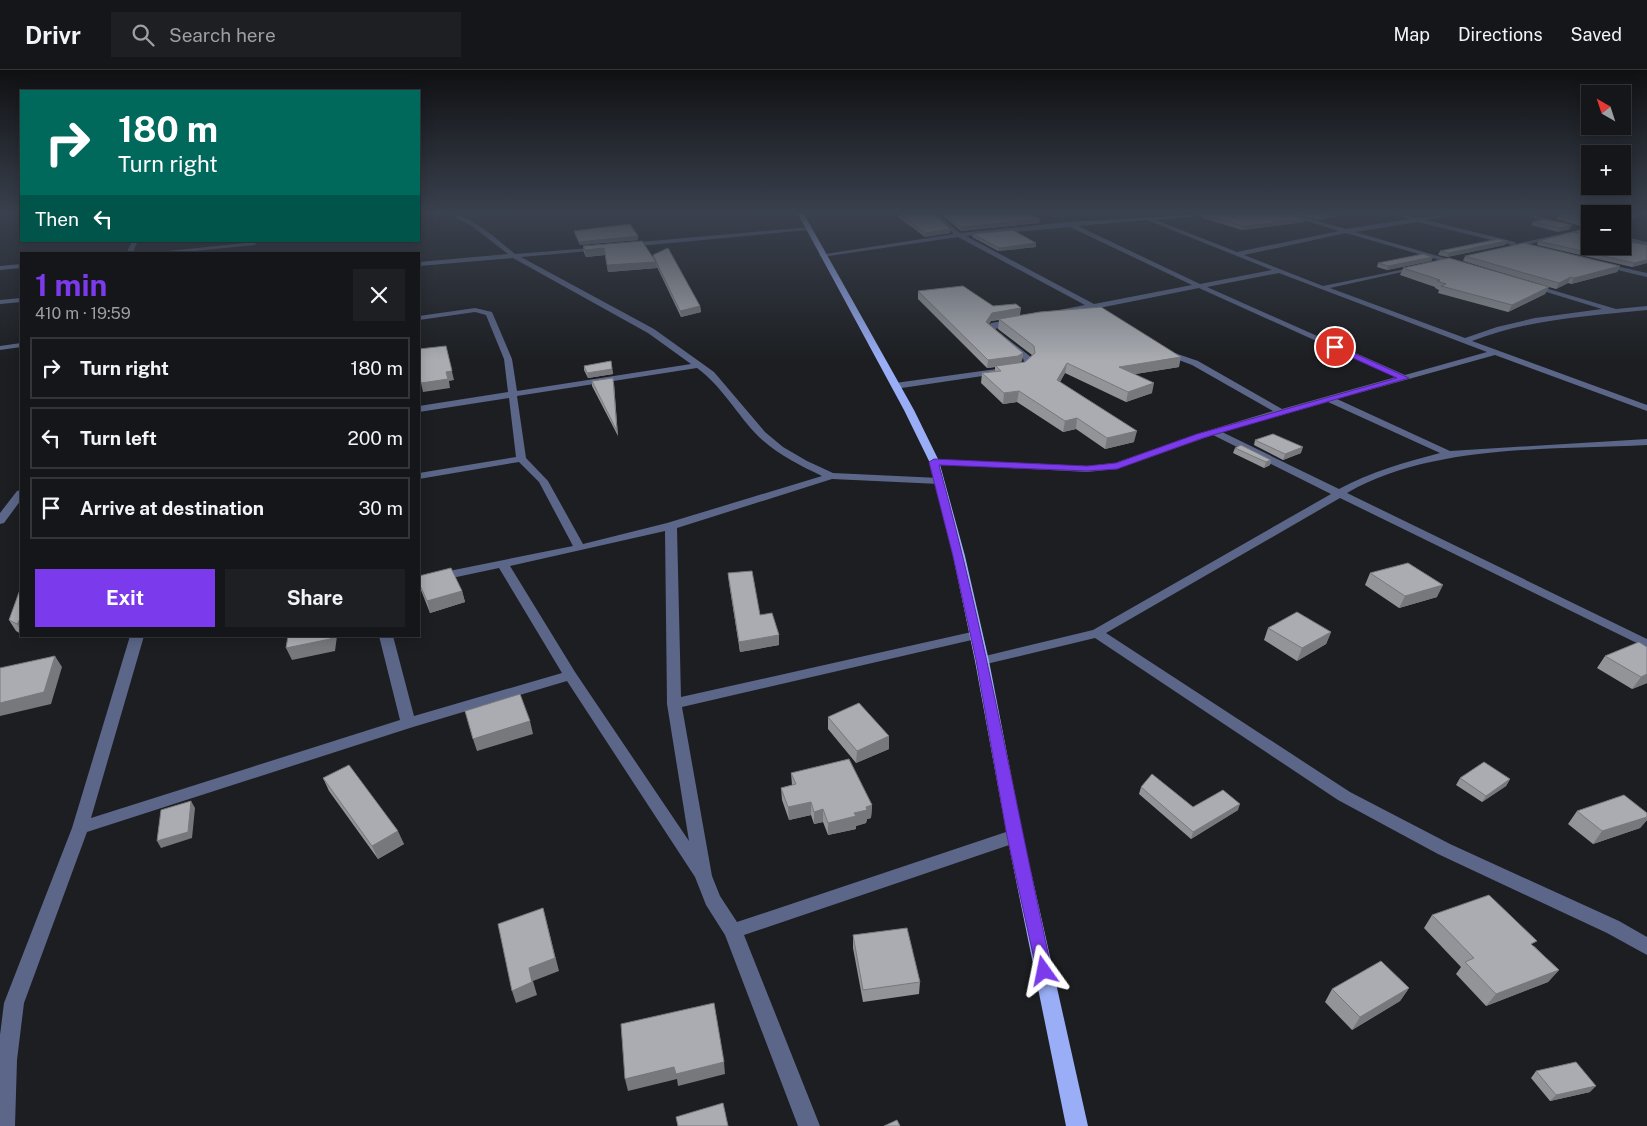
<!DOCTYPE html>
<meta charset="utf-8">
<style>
:root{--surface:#151619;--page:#1e1f22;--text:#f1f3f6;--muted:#9d9fa2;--line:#343538;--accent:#7c3aed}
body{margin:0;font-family:"Public Sans",sans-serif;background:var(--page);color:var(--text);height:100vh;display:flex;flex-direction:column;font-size:19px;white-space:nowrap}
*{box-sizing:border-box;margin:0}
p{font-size:16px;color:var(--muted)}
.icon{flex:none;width:28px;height:28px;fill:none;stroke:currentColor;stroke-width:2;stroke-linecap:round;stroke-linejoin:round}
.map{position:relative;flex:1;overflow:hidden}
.panel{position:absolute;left:20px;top:182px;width:400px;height:385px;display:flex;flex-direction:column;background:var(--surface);border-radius:0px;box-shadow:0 2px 12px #0003,0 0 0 1px var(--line)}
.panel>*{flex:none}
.banner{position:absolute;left:20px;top:20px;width:400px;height:152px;border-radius:0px;box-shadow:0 2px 12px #0003,0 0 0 1px var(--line);background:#00695c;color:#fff;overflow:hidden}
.needle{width:32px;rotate:321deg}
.buttons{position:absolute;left:1581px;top:15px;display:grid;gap:10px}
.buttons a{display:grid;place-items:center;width:50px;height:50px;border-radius:0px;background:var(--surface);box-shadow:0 2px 12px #0003,0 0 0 1px var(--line);font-size:25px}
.pin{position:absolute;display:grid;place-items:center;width:42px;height:42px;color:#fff;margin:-21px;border:2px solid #fff;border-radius:50%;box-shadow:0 1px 5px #0007}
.me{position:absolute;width:55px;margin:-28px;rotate:348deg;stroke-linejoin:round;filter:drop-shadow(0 0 4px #0008)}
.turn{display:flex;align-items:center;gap:18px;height:105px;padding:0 15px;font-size:22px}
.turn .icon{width:65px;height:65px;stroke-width:2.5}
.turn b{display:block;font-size:35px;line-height:42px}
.then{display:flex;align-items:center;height:48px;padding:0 15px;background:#0003;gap:10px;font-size:19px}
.round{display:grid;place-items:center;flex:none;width:52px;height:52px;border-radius:0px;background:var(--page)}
.headline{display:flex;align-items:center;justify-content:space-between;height:85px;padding:0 15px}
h1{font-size:30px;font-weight:700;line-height:38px;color:var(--accent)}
.primary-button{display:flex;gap:10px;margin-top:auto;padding:10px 15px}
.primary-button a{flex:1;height:58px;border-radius:0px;background:var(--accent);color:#fff;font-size:20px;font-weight:700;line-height:58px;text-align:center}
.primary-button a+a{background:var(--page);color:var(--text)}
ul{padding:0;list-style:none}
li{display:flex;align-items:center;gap:15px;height:62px;margin:0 10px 8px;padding:0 5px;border:2px solid var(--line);border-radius:0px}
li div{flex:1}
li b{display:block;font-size:19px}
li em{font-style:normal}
header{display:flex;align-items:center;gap:30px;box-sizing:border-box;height:70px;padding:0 25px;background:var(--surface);border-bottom:1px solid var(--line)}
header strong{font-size:24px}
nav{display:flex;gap:28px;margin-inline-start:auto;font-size:18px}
.search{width:350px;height:45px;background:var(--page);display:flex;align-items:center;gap:12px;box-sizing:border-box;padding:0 18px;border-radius:0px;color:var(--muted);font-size:19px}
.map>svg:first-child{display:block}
</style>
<header>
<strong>Drivr</strong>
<div class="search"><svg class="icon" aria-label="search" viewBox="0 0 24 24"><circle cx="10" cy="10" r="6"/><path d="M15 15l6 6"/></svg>Search here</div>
<nav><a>Map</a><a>Directions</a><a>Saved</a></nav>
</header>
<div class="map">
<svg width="1647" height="1056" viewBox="0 0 1647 1056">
<rect width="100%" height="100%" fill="#1c1e21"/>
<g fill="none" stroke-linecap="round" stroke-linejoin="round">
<path fill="#5b6688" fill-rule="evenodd" d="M448,144C468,142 499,171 515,184L603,177L601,180L521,187L654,259L714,302L765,362L783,377L807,391L833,403L939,408L944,411L939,414L832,409L677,458L681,627L976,561L983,565L976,569L682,637L712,806L720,826L737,852L1015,759L1021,761L1023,766L1021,771L744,865L820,1056H798L725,865L706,835L695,807L567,611L413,657L87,762L24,933L17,990L15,1056H0V965L4,933L72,758L130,566H144L91,748L400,650L379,566H393L414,646L562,603L499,498L419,515V507L573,476L539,412L519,392L419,409V403L516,387L509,328L419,342V336L508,322L504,289L486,245L475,242L419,250V246L475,238L492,242L512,289L517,321L691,294L648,263L513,188L419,196V192L508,184L472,156ZM697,298C722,316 737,345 759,367C777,384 799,395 822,406L667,453L583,474L548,411L526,388L517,326ZM665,461L667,634L689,771L575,602L510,496Z
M932,144H938L960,163L1068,152L1205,144L1202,146L1156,150L1237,182L1339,161L1284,144H1292L1346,159L1409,149L1391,144L1418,148L1457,144L1426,150L1515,172L1516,174L1587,158V160L1510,179L1507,177L1512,175L1418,152L1355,162L1462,193L1463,194L1460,196L1346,163L1244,185L1323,216L1420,196V198L1330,218L1465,268L1497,257L1535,248L1602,239L1530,217L1528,216L1532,214L1616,239L1647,236V240C1588,246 1529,249 1472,271L1647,335V341L1495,285L1337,329L1450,381L1647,369V375C1551,380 1432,374 1347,423L1647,569V578L1340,428L1106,563L1350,722L1450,774L1619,851L1647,867V885L1607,863L1438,784L1338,730L1095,568L982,595L977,594L975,591L977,588L1093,560L1331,424L1213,365L1117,399L1087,402L934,394L930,393V389L1087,396L1115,393L1197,364L1273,341L1192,295L1163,284V280H1166L1198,291L1282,339L1396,307L1199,218L1094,239L1059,244V240L1085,235L958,167L822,187L819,185L954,164ZM1147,150L1272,200L1200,214L1078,156ZM1070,157L1192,215L1094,234L966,166ZM1279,203L1487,282L1405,305L1207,217ZM1328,332L1440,383C1406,392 1370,402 1339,419L1222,362Z
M1519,144H1528L1564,153L1561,155Z
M810,157L808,160L628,177L625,175L628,173Z
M1622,166L1647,172V176L1622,170Z
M132,171H138L132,184H126Z
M257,172L255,175L164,184H138Z
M1603,193L1647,203V207L1601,196L1600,195Z
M21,194V198L0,200V196Z
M21,228V232L0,234V230Z
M1015,249L1019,251L1018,253L995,259L1031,287L1032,293L1023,300L895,319L891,316L895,313L1018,296L1024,292L1023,288L987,259L991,253Z
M21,273V277L0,280V276Z
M21,420V430L4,453L0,454V443L17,421Z"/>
<path fill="#99aef7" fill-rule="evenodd" d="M798,144H804L914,340L939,391L965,486L989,591L1023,766L1088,1056H1066L1007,766L975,591L953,486L929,391L904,340Z"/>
</g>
<path fill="#929498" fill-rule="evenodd" d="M898,144L950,159V163L925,167L898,147Z
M940,144H1029L1040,149L1039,153L961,161Z
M1203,144L1305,149L1304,152L1242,160L1202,148Z
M1291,144H1348L1319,150Z
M1566,144H1638L1636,148L1622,153V144H1590V176H1622V171L1647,175V193L1632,197L1537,175L1538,171L1588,158L1556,149L1558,146Z
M1533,152L1570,159L1558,162L1531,155Z
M574,161L638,170L580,175L575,165Z
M973,164L1036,177L998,181L972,167Z
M1507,171L1505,175L1447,187L1438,185L1440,181Z
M583,176L653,187V185L700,236L701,242L681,247L657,197V198L608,202L605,185L586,187L584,183Z
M1465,186L1620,196L1617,202L1571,214L1568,213L1556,219L1549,217L1545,224L1508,242L1438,223L1439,220L1435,218V217L1400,205L1403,198L1543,215L1463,191Z
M1433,187L1431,191L1387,200L1377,197L1378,193Z
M918,221L993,236L1179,297L1135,304L1152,323L1126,332L1065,303L1060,312L1134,372L1105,379L1076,359L1063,362L1017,332L1003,334L981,313L982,303L995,301V297L987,298L918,229ZM999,250L998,259L1032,285L1025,292H1020L1022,291L1023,283L989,254L991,251Z
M611,291L613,304L588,308L584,300V296Z
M592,311L614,313L618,366L592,316Z
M1255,370L1301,383L1283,390L1254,375Z
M1235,378L1271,390L1270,395L1264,398L1233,383Z
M728,503L760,545L779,575L740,582L729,513Z
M1370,503L1437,527L1399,538L1365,515Z
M419,506L462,521L465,532L430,543L419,515Z
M21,517V564L16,561L9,550Z
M1268,558L1331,562L1326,574L1297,591L1264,570Z
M1639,572L1647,613L1632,619L1597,598L1605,586Z
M828,647L889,666V679L856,693L828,659Z
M791,703L872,735L871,748L867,749L866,753L856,756V759L828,765L823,752L814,754L811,745L789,750L782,730L781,718L792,715Z
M323,708L404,774L378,789L329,721Z
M1460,708L1510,709L1506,716L1482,732L1456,715Z
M1141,717L1193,737L1238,740L1191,769L1139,724Z
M1577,741L1647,743V750L1640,758L1593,774L1568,754Z
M1432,845L1534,876L1559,900L1548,912L1486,936L1456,904L1461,897L1424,858Z
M853,865L920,912L919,924L863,932L853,878Z
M1409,918L1400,931L1352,960L1325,932L1332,919Z
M1536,1001L1590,1022L1550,1031L1531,1008Z"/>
<path fill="#77787c" d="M1332,144H1348L1319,150L1320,146Z
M1638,144L1636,148L1622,153V150Z
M1040,149L1039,153L961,161V157Z
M1305,149L1304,152L1242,160L1243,156Z
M1572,155L1570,159L1558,162L1560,158Z
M950,159V163L925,167V163Z
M638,166V170L580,175L579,172Z
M1507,171L1505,175L1447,187L1449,183Z
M1036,173V177L998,181L999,178Z
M604,178L605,185L586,187L585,180Z
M1433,187L1431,191L1387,200L1388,196Z
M1647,190V193L1632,197L1634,193Z
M656,192L657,198L608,202L607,195Z
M1620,196L1617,202L1571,214L1574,208Z
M1571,207L1568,213L1556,219L1559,213Z
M1549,217L1545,224L1508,242L1512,235Z
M700,236L701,242L681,247L680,241Z
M1021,238L1020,245L991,251L985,260L986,252L992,243Z
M446,276L454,310L449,311L450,318L423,322L421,313L446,302Z
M1023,283L1022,291L1017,294L996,296L995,297L987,298L988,290Z
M1181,287L1179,297L1117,307L1119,297Z
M1067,293L1065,303L1055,320L1057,310Z
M612,299L613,304L588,308L587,303Z
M1154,313L1152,323L1126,332L1128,322Z
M1019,321L1017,332L1003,334L1004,323Z
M1077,348L1076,359L1063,362L1065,351Z
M1137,361L1134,372L1105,379L1107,368Z
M1303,377L1301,383L1283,390L1285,384Z
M1271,390L1270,395L1264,398L1266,392Z
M1443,515L1437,527L1399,538L1405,526Z
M462,521L465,532L430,543L427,531Z
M21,547V561L17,554Z
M1331,562L1326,574L1297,591L1302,578Z
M779,565V575L740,582L739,572Z
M331,566H337L335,581L292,590L286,578Z
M55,586L62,597L51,634L0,646V633Z
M1647,604V613L1632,619L1641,607Z
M530,651L533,664L477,681L473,669Z
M889,666V679L856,693L857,681Z
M1510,709L1506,716L1482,732L1486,726Z
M191,731L195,738L192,768L161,778L157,771Z
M811,732V745L789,750L788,737Z
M1240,734L1238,740L1191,769L1193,762Z
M872,735L871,748L867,749L866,753L856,756V759L828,765V753Z
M823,739V752L814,754V742Z
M1647,747V750L1640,758L1593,774L1602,761Z
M398,761L404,774L378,789L372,776Z
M543,838L559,901L533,911L537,925L516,933L512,921L529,898Z
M1559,900L1548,912L1486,936L1496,924Z
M1409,918L1400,931L1352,960L1360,947Z
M724,992L725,1004L678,1016L677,1009L628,1021L625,1009L674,997Z
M1596,1016L1590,1022L1550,1031L1556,1025Z"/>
<path fill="#aaacb1" stroke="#77787c" d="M899,144H934L950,159L925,163Z
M945,144H1029L1040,149L961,157Z
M1203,144H1289L1305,149L1243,156Z
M1309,144H1332L1320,146Z
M1566,144H1638L1622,150V144H1590V153L1558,146Z
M1545,149L1572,155L1560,158L1533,152Z
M630,154L638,166L579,172L574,161Z
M1590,157V163L1586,164L1590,165V176H1622V171L1647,175V190L1634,193L1538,171L1573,162L1579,163L1574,162Z
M1013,160L1036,173L999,178L973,164Z
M1498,169L1507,171L1449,183L1440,181Z
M642,171L656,192L607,195L604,178L585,180L583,176Z
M1524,173L1620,196L1574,208L1571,207L1559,213L1465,186Z
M668,178L700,236L680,241L653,185Z
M1423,184L1433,187L1388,196L1378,193Z
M1449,188L1549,217L1512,235L1441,216L1446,214L1437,211L1440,210L1403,198Z
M963,216L993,236L1016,234L1021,238L992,243L986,252L1023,283L1018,286L988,290L918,221Z
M1101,237L1181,287L1119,297L1154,313L1128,322L1067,293L1057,310L1137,361L1107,368L1077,348L1065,351L1019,321L1004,323L982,303L1001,301L996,296L1025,292L1035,283L1034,276L999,249L1040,242Z
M446,276L452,301L446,302L448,309L421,313L419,298V279Z
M611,291L612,299L587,303L584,296Z
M613,308L617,361L592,311Z
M1273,364L1303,377L1285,384L1255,370Z
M1241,375L1271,390L1266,392L1235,378Z
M1408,493L1443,515L1405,526L1370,503Z
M451,498L462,521L427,531L419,513V506Z
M752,501L760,545L772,543L779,565L739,572L728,503Z
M21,517V547L17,554L9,550Z
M1297,542L1331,562L1302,578L1268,558Z
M288,566H331L330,569L286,578Z
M1639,572L1647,577V604L1641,607L1605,586Z
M55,586L44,622L0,633V598Z
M520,624L530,651L473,669L465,641Z
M859,633L889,666L857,681L828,647Z
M849,689L872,735L866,737L867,740L854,743L856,746L828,753L823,739L814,742L811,732L788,737L781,718L796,714L791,703Z
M1484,692L1510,709L1486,726L1460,708Z
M349,695L398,761L372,776L323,708Z
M1152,704L1193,737L1223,720L1240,734L1193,762L1141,717Z
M1624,725L1647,743V747L1602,761L1577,741Z
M191,731L188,762L157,771L161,740Z
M1489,825L1537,871L1531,874L1559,900L1496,924L1465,892L1474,888L1432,845Z
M543,838L555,888L529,898L532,912L512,921L498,854Z
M907,858L920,912L863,920L853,865Z
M1381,891L1409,918L1360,947L1332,919Z
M714,933L724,992L676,1004L674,997L625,1009L621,954Z
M1576,992L1596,1016L1556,1025L1536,1001Z
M723,1033L728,1056H678L676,1047Z
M897,1050L900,1056H884Z"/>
<linearGradient id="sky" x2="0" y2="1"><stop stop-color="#0f1012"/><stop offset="0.49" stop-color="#3a414e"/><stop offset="1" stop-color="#3a414e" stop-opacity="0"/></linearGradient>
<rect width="1647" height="291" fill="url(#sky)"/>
<path fill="#7c3aed" stroke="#51269a" d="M1333,276H1338L1409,308L1203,368L1117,399L1087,401L939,395C985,562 1015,732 1052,901L1050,907L1044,909L1038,907L1007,766L976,590L953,486L929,392L934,389L1087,396L1116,393L1197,364L1397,308L1333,279Z"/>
</svg>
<div class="buttons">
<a><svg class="needle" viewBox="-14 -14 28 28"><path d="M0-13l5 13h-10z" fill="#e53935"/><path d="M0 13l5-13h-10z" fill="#9d9fa2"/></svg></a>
<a>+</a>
<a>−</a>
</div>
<div class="pin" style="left:1335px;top:277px;background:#d93025"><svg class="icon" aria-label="arrive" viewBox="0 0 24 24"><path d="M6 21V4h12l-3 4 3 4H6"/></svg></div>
<svg class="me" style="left:1044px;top:901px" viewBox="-20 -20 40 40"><path d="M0-17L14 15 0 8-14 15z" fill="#7c3aed" stroke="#fff" stroke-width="4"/></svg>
<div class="banner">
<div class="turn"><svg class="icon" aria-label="right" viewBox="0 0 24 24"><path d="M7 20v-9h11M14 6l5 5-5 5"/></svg><div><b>180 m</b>Turn right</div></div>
<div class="then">Then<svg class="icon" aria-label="left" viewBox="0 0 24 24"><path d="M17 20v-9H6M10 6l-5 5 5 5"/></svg></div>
</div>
<section class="panel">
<div class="headline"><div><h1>1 min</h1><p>410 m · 19:59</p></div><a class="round"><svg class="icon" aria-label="close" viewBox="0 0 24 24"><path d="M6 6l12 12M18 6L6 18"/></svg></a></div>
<ul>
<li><svg class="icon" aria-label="right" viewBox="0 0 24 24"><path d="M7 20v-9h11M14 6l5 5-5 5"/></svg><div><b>Turn right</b></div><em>180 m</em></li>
<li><svg class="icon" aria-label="left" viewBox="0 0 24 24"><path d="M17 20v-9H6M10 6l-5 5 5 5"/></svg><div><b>Turn left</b></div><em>200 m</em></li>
<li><svg class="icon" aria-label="arrive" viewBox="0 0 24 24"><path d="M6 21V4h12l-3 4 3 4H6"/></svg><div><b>Arrive at destination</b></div><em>30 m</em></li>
</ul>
<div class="primary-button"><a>Exit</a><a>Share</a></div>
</section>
</div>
